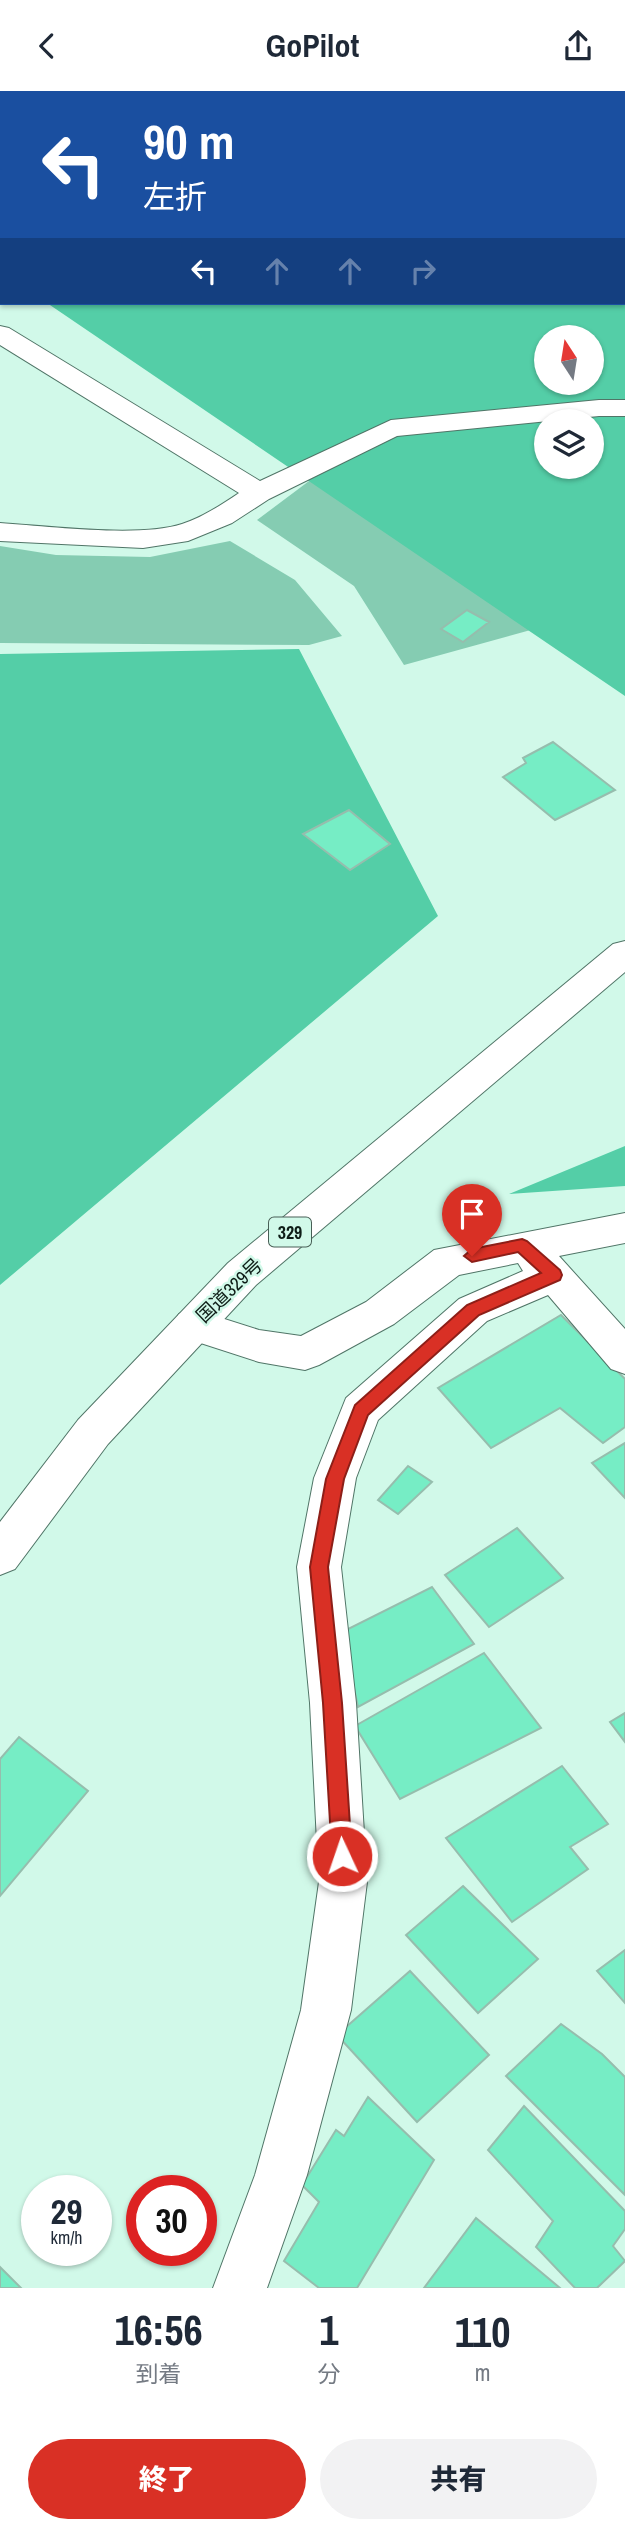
<!DOCTYPE html>
<html lang="ja">
<meta charset="utf-8">
<style>
:root{--surface:#fff;--page:#f2f2f3;--text:#1f2937;--muted:#747a83;--accent:#d93025}
body{margin:0;font-family:"Archivo Narrow","Noto Sans JP",sans-serif;background:var(--page);color:var(--text);height:100vh;display:flex;flex-direction:column;font-size:26px;white-space:nowrap}
*{box-sizing:border-box;margin:0}
p{font-size:23px;color:var(--muted)}
.icon{flex:none;width:38px;height:38px;fill:none;stroke:currentColor;stroke-width:2;stroke-linecap:round;stroke-linejoin:round}
.map{position:relative;height:2197px;overflow:hidden}
.drawer{display:flex;flex-direction:column;background:var(--surface);flex:1}
.drawer>*{flex:none}
.top-card{position:absolute;left:0px;top:0px;width:626px;height:214px;box-shadow:0 2px 5px #0004;background:#1a4fa0;color:#fff;overflow:hidden}
.needle{width:46px;rotate:348deg}
.controls{position:absolute;left:534px;top:234px;display:grid;gap:14px}
.controls a{display:grid;place-items:center;width:70px;height:70px;border-radius:50%;background:var(--surface);box-shadow:0 2px 5px #0004;font-size:35px}
.speed{position:absolute;left:21px;top:2084px;display:flex;gap:14px;font-size:35px;font-weight:700;text-align:center}
.speed>*{display:grid;place-content:center;width:91px;height:91px;border-radius:50%;background:var(--surface);box-shadow:0 2px 5px #0004;line-height:1}
.speed small{font-size:18px;font-weight:400}
.speed .limit{border:10px solid #d22;background:#fff;color:#111}
.pin{position:absolute;display:grid;place-items:center;width:60px;height:60px;color:#fff;margin:-72px -30px;border-radius:50% 50% 50% 0;rotate:-45deg;box-shadow:0 0 7px #0007}
.pin .icon{rotate:45deg}
.me{position:absolute;width:77px;margin:-38px;rotate:357deg;stroke-linejoin:round;filter:drop-shadow(0 0 5px #0008)}
.turn{display:flex;align-items:center;gap:24px;height:147px;padding:0 28px;font-size:32px}
.turn .icon{width:91px;height:91px;stroke-width:2.5}
.turn b{display:block;font-size:49px;line-height:60px}
.lanes{display:flex;align-items:center;height:66px;padding:0 28px;background:#0003;justify-content:center;gap:35px;direction:ltr}
.lanes .off{opacity:.35}
.eta{display:flex;justify-content:space-evenly;align-items:center;height:119px;text-align:center}
.eta b{font-size:42px;font-weight:800;line-height:49px}
.action{display:flex;gap:14px;margin-top:auto;padding:14px 28px}
.action a{flex:1;height:80px;border-radius:42px;background:var(--accent);color:#fff;font-size:28px;font-weight:800;line-height:80px;text-align:center}
.action a+a{background:var(--page);color:var(--text)}
header{display:flex;justify-content:space-between;align-items:center;height:91px;padding:0 28px;background:var(--surface);font-size:32px;font-weight:800}
.map>svg:first-child{display:block}
</style>
<header><svg class="icon" aria-label="back" viewBox="0 0 24 24"><path d="M15 5l-7 7 7 7"/></svg>GoPilot<svg class="icon" aria-label="share" viewBox="0 0 24 24"><path d="M12 15V3M7 8l5-5 5 5M5 13v7h14v-7"/></svg></header>
<div class="map">
<svg width="625" height="2197" viewBox="0 0 625 2197">
<rect width="100%" height="100%" fill="#d1f9e9"/>
<path fill="#85ccb2" fill-rule="evenodd" d="M468,271L546,292L599,332L625,513L404,574L354,495L257,429ZM546,331H592V376H546Z
M230,450L295,489L342,545L309,554L0,552V455L56,464L150,466Z"/>
<path fill="#54cea7" fill-rule="evenodd" d="M148,0H625V605L47,212H625V2H146ZM546,247H592V292H546ZM546,331H592V376H546Z
M299,558L438,825L0,1194V563Z
M625,1055V1095L509,1103Z"/>
<path fill="#76edc5" stroke="#96bdad" stroke-width="2" d="M467,519L489,531L463,551L441,538Z
M553,651L615,699L555,729L503,686L526,672L523,667Z
M349,719L390,753L350,779L303,743Z
M561,1224L625,1288V1336L603,1352L560,1317L491,1357L438,1297Z
M625,1352V1407L592,1372Z
M408,1375L432,1391L398,1423L378,1409Z
M517,1437L563,1487L489,1536L445,1484Z
M432,1496L474,1553L358,1616L342,1541Z
M484,1562L541,1637L400,1708L355,1635Z
M625,1622V1651L610,1631Z
M19,1646L88,1700L0,1805V1668Z
M562,1675L608,1733L570,1756L588,1778L512,1831L446,1747Z
M463,1795L538,1868L478,1922L406,1844Z
M625,1859V1912L597,1880Z
M410,1880L489,1964L417,2031L337,1944Z
M561,1933L602,1963L625,1986V2104L506,1985Z
M368,2006L434,2069L357,2197H319L284,2170L319,2111L302,2094L336,2039L344,2045Z
M524,2015L625,2120V2138L613,2155L625,2170L597,2197H575L536,2156L553,2130L488,2059Z
M476,2127L560,2197H424Z
M0,2176L21,2197H0Z"/>
<g fill="none" stroke-linecap="round" stroke-linejoin="round">
<g stroke="#507567" stroke-width="2">
<path id="street" d="M63,0H87L62,2Z
M0,80H2L0,96Z
M0,235L9,237L260,390L391,329L599,309H625V325H599L397,345L269,408L232,432L188,450L143,457L0,450V432C48,435 139,447 182,433C203,426 221,414 239,402L0,254Z
M625,1122V1152L559,1165L625,1238V1283L611,1278L548,1204L487,1230L378,1329L356,1387L341,1476L356,1612L367,1791L351,1919L307,2084L267,2197H213L255,2084L301,1919L319,1791L310,1612L297,1476L314,1387L346,1307L459,1208L523,1180L518,1172L459,1184L394,1233L319,1274L305,1279L259,1271L179,1245L173,1234L179,1223L193,1218L259,1239L301,1245L366,1211L434,1159Z"/>
</g>
<g stroke="#507567" stroke-width="2">
<path id="highway" d="M625,850V881L256,1194L108,1353L15,1478L0,1484V1431L78,1329L228,1172L613,853Z"/>
</g>
<use href="#street" fill="#fff" fill-rule="evenodd"/>
<use href="#highway" fill="#fff" fill-rule="evenodd"/>
</g>
<path fill="#d93025" stroke="#8d1f18" stroke-width="2" d="M522,1148L527,1150L560,1179L562,1184L560,1189L479,1224L368,1324L344,1388L328,1476L342,1612L352,1765L349,1772L342,1775L335,1772L332,1765L323,1612L310,1476L326,1388L355,1314L467,1214L541,1182L518,1161L472,1171L464,1165L472,1158Z"/>
<g text-anchor="middle" dominant-baseline="central" stroke-width="5" stroke-linejoin="round" paint-order="stroke">
<rect fill="#d1f9e9" stroke="#485f56" stroke-width="2" x="269" y="1126.5" width="42" height="29" rx="5"/>
<g font-size="18" font-weight="bold" fill="#0e1d17">
<text x="290" y="1141">329</text>
</g>
<g font-size="19" fill="#0e1d17" stroke="#d1f9e9">
<text transform="translate(229 1199) rotate(-44)">国道329号</text>
</g>
</g>
</svg>
<div class="controls">
<a><svg class="needle" viewBox="-14 -14 28 28"><path d="M0-13l5 13h-10z" fill="#e53935"/><path d="M0 13l5-13h-10z" fill="#747a83"/></svg></a>
<a><svg class="icon" aria-label="layers" viewBox="0 0 24 24"><path d="M12 4l9 5-9 5-9-5zM3 14l9 5 9-5"/></svg></a>
</div>
<div class="speed"><div>29<small>km/h</small></div><div class="limit">30</div></div>
<div class="pin" style="left:472px;top:1165px;background:#d93025"><svg class="icon" aria-label="arrive" viewBox="0 0 24 24"><path d="M6 21V4h12l-3 4 3 4H6"/></svg></div>
<svg class="me" style="left:342px;top:1765px" viewBox="-20 -20 40 40"><circle r="17" fill="#d93025" stroke="#fff" stroke-width="3"/><path d="M0-11L8 9 0 5-8 9z" fill="#fff"/></svg>
<div class="top-card">
<div class="turn"><svg class="icon" aria-label="left" viewBox="0 0 24 24"><path d="M17 20v-9H6M10 6l-5 5 5 5"/></svg><div><b>90 m</b>左折</div></div>
<div class="lanes"><svg class="icon" aria-label="left" viewBox="0 0 24 24"><path d="M17 20v-9H6M10 6l-5 5 5 5"/></svg><svg class="icon off" aria-label="ahead" viewBox="0 0 24 24"><path d="M12 20V5M6 11l6-6 6 6"/></svg><svg class="icon off" aria-label="ahead" viewBox="0 0 24 24"><path d="M12 20V5M6 11l6-6 6 6"/></svg><svg class="icon off" aria-label="right" viewBox="0 0 24 24"><path d="M7 20v-9h11M14 6l5 5-5 5"/></svg></div>
</div>
</div>
<section class="drawer">
<div class="eta">
<div><b>16:56</b><p>到着</p></div>
<div><b>1</b><p>分</p></div>
<div><b>110</b><p>m</p></div>
</div>
<div class="action"><a>終了</a><a>共有</a></div>
</section>
